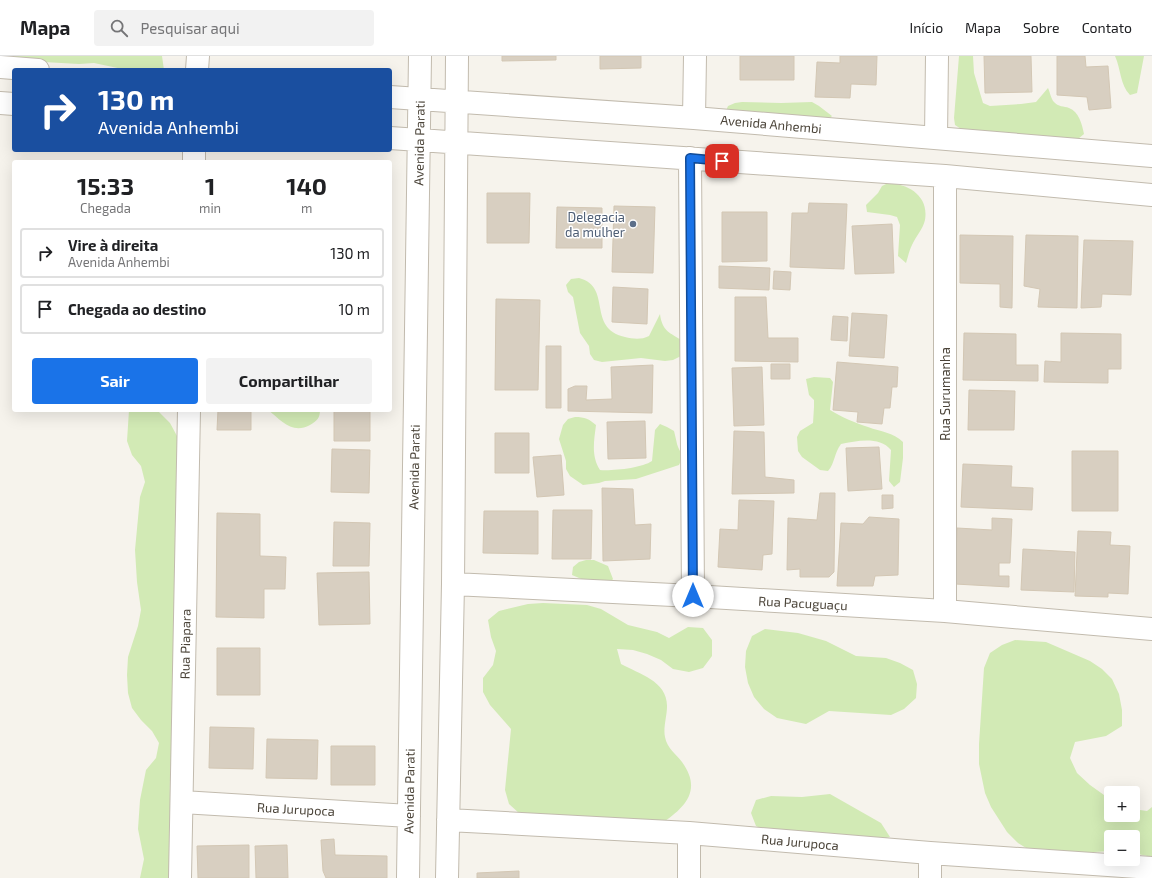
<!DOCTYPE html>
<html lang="pt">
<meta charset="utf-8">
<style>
:root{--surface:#fff;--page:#f2f2f2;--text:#202124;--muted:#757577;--line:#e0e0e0;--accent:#1a73e8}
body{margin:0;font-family:"Exo 2",sans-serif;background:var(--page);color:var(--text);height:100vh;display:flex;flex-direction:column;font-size:15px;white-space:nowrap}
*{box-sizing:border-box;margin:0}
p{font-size:13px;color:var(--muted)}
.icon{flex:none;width:22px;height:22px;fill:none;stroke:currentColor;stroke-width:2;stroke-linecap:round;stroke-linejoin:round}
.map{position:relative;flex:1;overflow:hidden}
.sheet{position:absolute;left:12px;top:104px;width:380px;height:252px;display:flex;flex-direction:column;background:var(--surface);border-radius:4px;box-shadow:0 4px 16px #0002}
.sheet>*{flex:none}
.hud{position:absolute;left:12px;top:12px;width:380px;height:84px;border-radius:4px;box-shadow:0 4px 16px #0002;background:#1a4fa0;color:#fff;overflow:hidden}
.controls{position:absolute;left:1104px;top:730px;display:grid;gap:8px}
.controls a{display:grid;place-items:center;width:36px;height:36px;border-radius:4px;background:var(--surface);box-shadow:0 4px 16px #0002;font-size:20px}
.pin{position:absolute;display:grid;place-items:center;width:34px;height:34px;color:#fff;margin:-17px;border-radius:8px;box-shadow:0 2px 6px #0006}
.me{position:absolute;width:44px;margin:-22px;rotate:0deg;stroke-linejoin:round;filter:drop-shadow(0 0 3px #0008)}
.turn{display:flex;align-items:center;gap:14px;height:84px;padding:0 20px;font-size:18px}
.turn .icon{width:52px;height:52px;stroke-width:2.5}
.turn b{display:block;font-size:28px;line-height:34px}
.eta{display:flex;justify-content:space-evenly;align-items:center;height:68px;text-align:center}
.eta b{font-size:24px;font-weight:700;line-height:28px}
.action{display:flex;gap:8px;margin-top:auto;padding:8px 20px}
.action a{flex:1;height:46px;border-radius:4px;background:var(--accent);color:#fff;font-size:16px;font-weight:700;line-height:46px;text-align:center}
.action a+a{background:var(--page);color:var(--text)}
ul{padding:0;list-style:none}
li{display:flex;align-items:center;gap:12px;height:50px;margin:0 8px 6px;padding:0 12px;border:2px solid var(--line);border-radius:4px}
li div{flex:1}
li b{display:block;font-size:15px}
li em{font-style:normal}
header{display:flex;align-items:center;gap:24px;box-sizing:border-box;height:56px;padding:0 20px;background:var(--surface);border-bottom:1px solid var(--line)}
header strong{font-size:19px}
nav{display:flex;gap:22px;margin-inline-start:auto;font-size:14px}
.search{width:280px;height:36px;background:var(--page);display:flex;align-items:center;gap:10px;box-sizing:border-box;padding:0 14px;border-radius:4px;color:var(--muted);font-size:15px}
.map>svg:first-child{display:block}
</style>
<header>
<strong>Mapa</strong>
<div class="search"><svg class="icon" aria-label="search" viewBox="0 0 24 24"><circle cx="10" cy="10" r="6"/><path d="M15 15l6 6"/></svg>Pesquisar aqui</div>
<nav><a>Início</a><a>Mapa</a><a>Sobre</a><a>Contato</a></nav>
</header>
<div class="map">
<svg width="1152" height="822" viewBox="0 0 1152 822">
<rect width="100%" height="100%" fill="#f6f3ec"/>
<path fill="#d2eab5" d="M7,0H162L164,14H127L94,7L79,8L8,4Z
M959,0H973L974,17L983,47L990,50L1021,48L1036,46L1048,32C1050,36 1051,43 1054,46C1058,51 1064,50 1069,52C1079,56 1082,68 1084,78L1078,83L961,73L955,69L954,62Z
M1115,0H1144L1137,37L1130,39C1120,29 1121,13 1115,0Z
M742,46L781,47L812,46L819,50L832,60L827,65L725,57L728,50L735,47Z
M888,127C909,128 929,140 925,164C923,173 916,180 912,189C909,195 908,201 906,207L898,200L900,169L897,161L890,159L867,156L866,149L878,137L882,130Z
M579,222C613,231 586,272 625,281C633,283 641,284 649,280L660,258C662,275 670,277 683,285L681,300L673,304L665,305L641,302L602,306L594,304L590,298L589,290L580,277L573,241L568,236L566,229L571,223Z
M814,321L830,322L833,326L830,354C841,361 856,367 868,371C881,376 893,376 903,386V402L900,426L894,431L889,425L891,394C879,380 857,385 841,388C834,397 835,407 828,415L820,414L802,401L798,395L797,381L800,375L813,367L814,351V344L809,339L806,323Z
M129,354H147L159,356L170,367L177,380L180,396L174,687C168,719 170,741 171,773C171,789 171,806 171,822H140L144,803L138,773L140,744L146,714L156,702L159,687L152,675L141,664L132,652L128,637L127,619L128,601L138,570L141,554L137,526L135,494L140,441L145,426L141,410L132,399L127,385Z
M268,354H320C320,362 317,365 310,369C292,379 281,364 268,354Z
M575,361C585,361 589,363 596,369C594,385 591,400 600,414C613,415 642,412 652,405L655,374L660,368L667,371L674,375C675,379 676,383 677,388C680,398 685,397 679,409L636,423L605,425L599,427L583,429L570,420L566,413V405L559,383L563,369L568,363Z
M586,504H594L608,510L613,523L610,527L586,525L572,519L573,511L579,506Z
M543,547L587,549L601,553L628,569L657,576L669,582L688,571L703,572L712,584V600L703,612L689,616L673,613L661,604L647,598L633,594L617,593L621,608C639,618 668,625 667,651C667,659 663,673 665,681C667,692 676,698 682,706C703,735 684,752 661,768L537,758H520L509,748L505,734L511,673L490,649L483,636V622L493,609L496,595L491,581L488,564L499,555L528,548Z
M765,573L798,577L826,585L856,600L886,602L900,607L913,614L917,628L916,642L904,653L891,659L829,655L806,668L777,662L764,653L754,641L748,627L745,611L746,595L752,580Z
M1015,584L1046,586L1090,605L1102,613L1112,623L1119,638L1122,654V670L1106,680L1075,686L1070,702L1077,717L1090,729L1111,744V759H1133V753L1147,755L1152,751V801L1133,797V781H1111V795L1078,797L1031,795L1018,787L1007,776L991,751L985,737L979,708V688L984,612L990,597L1002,589Z
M830,738L881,767L890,781L875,785L770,777L756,770L751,757L756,744L771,740L802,741Z"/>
<path fill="#d8cfc1" stroke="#d3c7b4" d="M502,0H556V4L502,5Z
M600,0H641V12L600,13Z
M740,0H794V24H740Z
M840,0H877L876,29L851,28L850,42L815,41L817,6L840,7Z
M984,0H1031L1032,36L985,37Z
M1057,0H1085L1086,11L1108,10L1111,52L1089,54L1087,41L1057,39Z
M487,137H530L529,187H487Z
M809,147L847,148L844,213L790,211L792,157H808Z
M614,150L655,151L653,217L612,216Z
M557,151L602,152V192H556Z
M722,156H767V205L722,206Z
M892,168L894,217L855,218L852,170Z
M960,179L1013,180L1012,252L1000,251V228L960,227Z
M1026,179L1078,180L1077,252L1038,251L1040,233L1024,230Z
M1084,184L1133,185L1131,239L1102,238L1101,251L1081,252Z
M719,210L770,212L769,234L719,232Z
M774,215L791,216L790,234L773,233Z
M613,231L648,233L647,268L612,266Z
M735,241H766L768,282H798V306L735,305Z
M496,243L540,244L538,334H495Z
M852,257L887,259L884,302L849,300Z
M833,260L848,261L847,285L831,284Z
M964,277L1016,278V309H1038V325L963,324Z
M1061,277L1121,278V313H1108V327L1044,326L1045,305L1061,306Z
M546,290H561V352H546Z
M837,306L898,311L897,331H892L890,352H884L882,368L857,366L858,356L833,354Z
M771,308H790V323H771Z
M653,309L652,357L568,355V333L575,330H587L586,344L612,343L611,311Z
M762,311L764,369L734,370L732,312Z
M969,334L1015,335L1014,374H968Z
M218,354H251V374H217Z
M334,354H370V385H334Z
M645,365L646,402L608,403L607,366Z
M734,375L764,376L765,421L794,424V437L732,438Z
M495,377H529V417H495Z
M879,391L882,433L848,435L846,392Z
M332,393L370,394L369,437L331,436Z
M1072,395H1118V455H1072Z
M561,399L564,439L537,441L533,401Z
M963,408L1012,410L1011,431L1033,432L1032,454L961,451Z
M602,432L633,433L635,469L651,468L650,503L603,505Z
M820,437H835L834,516L829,521H800V513L787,514L788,462L817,464Z
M882,439H893V452L882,453Z
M739,444L774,445L772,498L763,499L762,514L718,511L720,473L738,474Z
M553,454H592L591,503H552Z
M484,455H538V498L483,497Z
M217,457L260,458V500L286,501L285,533H264V562L216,561Z
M869,461L899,463L898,519L875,520L873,530H837L841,467L863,468Z
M992,462L1012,463L1010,507H999V520H1009V531L955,528L957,472L992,474Z
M334,466L370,467L369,510H333Z
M1078,475L1111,476L1110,489L1130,490L1128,538L1108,537V541L1075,540Z
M1023,493L1075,496L1074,536L1021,534Z
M369,516L370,568L319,569L317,517Z
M217,592H260V639H217Z
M210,671L254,672L253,713L209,712Z
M267,683L318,684L317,723L266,722Z
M331,690H375V729H331Z
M334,783L335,799L387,800V822H326L323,815L321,784Z
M249,789V822H198L197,790Z
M287,789L288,822H256L255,790Z
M519,815V822H477V817Z"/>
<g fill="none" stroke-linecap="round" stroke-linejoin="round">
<g stroke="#c2bbae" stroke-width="24">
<path id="minor" d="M0,11L38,14
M197,14L198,0
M390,41L694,62L1152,100
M0,47L14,48
M694,62L695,0
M936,81L937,0
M390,82L945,120L1152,139
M690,102L693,540
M194,106V94
M453,528L693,540L945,555L1152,573
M945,555V120
M182,746L409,760
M448,764L689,777L930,797L1152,812
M180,822L189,354
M408,822L420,0
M447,822L453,528L457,0
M689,822V777
M930,822V797"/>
</g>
<use href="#minor" stroke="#fff" stroke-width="22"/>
</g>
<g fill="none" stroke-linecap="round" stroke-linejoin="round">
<g stroke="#114b97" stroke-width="10">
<path id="route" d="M693,540L690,102L722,105"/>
</g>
<use href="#route" stroke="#1a73e8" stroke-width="7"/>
</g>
<circle fill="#5c6f8a" stroke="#fff" stroke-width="1.5" cx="633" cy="168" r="4"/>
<g text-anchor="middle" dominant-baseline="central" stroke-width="3" stroke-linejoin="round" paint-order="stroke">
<g font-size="13" fill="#4b4439" stroke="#fff">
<text transform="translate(771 68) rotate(5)">Avenida Anhembi</text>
<text transform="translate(419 87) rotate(-89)">Avenida Parati</text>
<text transform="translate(945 338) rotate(-90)">Rua Surumanha</text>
<text transform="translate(414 411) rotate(-89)">Avenida Parati</text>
<text transform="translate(803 547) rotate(3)">Rua Pacuguaçu</text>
<text transform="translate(185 588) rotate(-89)">Rua Piapara</text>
<text transform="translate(409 735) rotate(-89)">Avenida Parati</text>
<text transform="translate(296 753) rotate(3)">Rua Jurupoca</text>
<text transform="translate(800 786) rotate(5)">Rua Jurupoca</text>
</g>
<g font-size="13" fill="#4e5e75" stroke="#fff" text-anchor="end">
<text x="625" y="161">Delegacia<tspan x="625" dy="15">da mulher</tspan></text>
</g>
</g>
</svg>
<div class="controls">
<a>+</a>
<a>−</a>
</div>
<div class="pin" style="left:722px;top:105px;background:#d93025"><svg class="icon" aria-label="arrive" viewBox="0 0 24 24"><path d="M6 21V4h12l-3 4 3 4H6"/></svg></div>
<svg class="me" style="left:693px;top:540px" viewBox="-20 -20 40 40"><circle r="19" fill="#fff"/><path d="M0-13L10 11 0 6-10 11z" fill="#1a73e8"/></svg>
<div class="hud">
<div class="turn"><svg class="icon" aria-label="right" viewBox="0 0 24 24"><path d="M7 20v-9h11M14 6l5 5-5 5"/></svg><div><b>130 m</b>Avenida Anhembi</div></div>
</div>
<section class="sheet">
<div class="eta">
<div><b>15:33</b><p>Chegada</p></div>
<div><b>1</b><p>min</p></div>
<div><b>140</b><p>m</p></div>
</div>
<ul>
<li><svg class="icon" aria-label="right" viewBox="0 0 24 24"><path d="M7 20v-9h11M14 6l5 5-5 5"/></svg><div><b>Vire à direita</b><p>Avenida Anhembi</p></div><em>130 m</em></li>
<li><svg class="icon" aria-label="arrive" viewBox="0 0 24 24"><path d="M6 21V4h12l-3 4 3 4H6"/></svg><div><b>Chegada ao destino</b></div><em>10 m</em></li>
</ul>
<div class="action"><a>Sair</a><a>Compartilhar</a></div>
</section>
</div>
